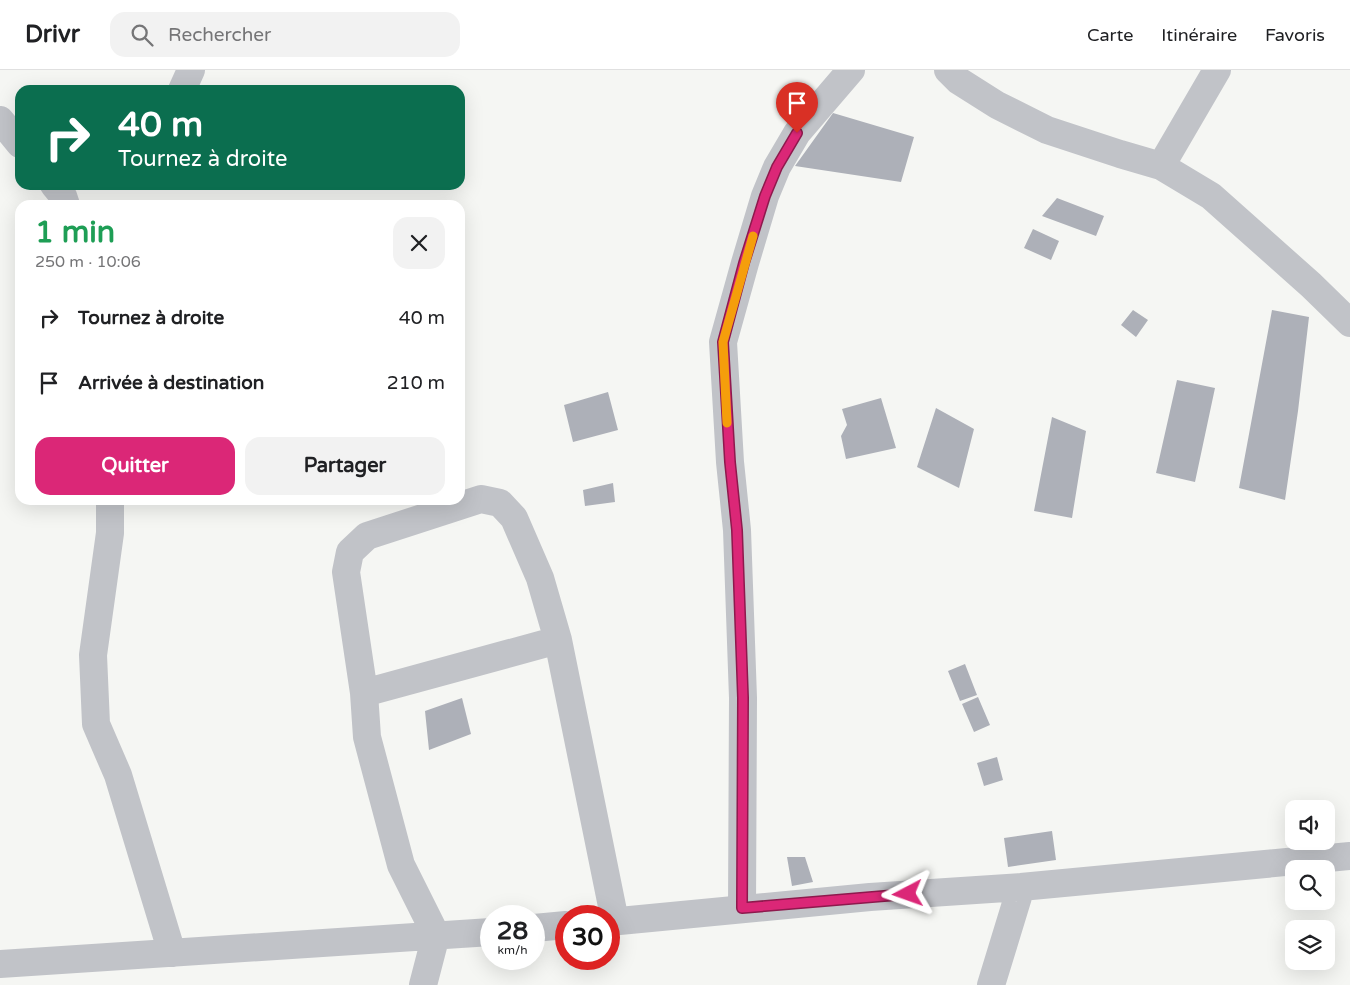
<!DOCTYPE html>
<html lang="fr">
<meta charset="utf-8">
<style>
:root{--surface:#fff;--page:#f2f2f2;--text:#202124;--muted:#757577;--line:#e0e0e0;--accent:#db2777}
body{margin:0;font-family:"Varela Round",sans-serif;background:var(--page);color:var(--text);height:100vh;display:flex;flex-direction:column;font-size:19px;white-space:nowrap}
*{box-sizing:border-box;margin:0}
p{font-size:16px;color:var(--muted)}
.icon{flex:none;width:28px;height:28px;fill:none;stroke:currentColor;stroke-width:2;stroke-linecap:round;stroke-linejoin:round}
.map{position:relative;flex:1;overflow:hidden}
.details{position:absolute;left:15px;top:130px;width:450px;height:305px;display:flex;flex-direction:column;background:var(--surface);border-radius:15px;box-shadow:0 5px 20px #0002}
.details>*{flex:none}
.guide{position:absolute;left:15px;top:15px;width:450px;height:105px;border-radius:15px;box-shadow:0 5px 20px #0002;background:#0b6e4f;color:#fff;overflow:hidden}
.tools{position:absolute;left:1285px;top:730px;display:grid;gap:10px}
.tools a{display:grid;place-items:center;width:50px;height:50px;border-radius:10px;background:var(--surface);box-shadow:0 5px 20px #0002;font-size:25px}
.speed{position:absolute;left:480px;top:835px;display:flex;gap:10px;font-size:25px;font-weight:700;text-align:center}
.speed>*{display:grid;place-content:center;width:65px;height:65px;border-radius:50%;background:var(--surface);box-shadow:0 5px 20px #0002;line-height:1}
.speed small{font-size:12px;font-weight:400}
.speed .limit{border:8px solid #d22;background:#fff;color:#111}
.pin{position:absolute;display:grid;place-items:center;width:42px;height:42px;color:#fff;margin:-51px -21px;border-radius:50% 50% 50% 0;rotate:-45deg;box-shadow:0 0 5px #0007}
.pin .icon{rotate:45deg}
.me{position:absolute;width:55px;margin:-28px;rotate:266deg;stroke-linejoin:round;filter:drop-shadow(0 0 4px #0008)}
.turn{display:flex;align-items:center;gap:18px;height:105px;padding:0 20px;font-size:22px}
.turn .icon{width:65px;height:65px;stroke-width:2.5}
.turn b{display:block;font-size:35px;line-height:42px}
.round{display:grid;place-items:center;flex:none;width:52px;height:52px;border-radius:15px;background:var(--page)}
.overview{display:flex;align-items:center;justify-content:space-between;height:85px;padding:0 20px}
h1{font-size:30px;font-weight:700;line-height:38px;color:#1e9e55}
.cta{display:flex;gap:10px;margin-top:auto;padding:10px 20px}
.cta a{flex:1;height:58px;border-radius:15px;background:var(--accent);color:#fff;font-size:20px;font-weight:700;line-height:58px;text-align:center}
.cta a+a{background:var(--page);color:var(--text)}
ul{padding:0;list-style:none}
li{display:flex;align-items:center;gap:15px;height:65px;padding:0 20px}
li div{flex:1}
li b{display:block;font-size:19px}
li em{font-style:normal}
header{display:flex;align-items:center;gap:30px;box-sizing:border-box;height:70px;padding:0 25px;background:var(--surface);border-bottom:1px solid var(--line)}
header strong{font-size:24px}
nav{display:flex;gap:28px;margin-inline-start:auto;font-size:18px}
.search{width:350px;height:45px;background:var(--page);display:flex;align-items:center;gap:12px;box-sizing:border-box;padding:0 18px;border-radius:15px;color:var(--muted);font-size:19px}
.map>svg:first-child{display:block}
</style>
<header>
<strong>Drivr</strong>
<div class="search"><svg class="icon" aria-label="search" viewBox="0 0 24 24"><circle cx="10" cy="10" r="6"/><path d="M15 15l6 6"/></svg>Rechercher</div>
<nav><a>Carte</a><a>Itinéraire</a><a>Favoris</a></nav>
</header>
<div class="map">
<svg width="1350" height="915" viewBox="0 0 1350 915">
<rect width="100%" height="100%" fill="#f5f6f3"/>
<path fill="#adb0b8" d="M833,43L914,67L901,112L795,96Z
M1057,128L1104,146L1096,166L1042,146Z
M1033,159L1059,171L1051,190L1024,178Z
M1133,240L1148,250L1136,267L1121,255Z
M1272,240L1309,247L1298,341L1285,430L1239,418Z
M1177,310L1215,318L1195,412L1156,403Z
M608,322L618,360L573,372L564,335Z
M881,328L896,378L846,389L841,366L847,355L842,339Z
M936,338L974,359L959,418L917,397Z
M1052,347L1086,361L1072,448L1034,441Z
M613,413L615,432L585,436L583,420Z
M965,594L977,625L960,631L948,601Z
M978,627L990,655L974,662L962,634Z
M462,628L471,664L429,680L425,641Z
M997,687L1003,710L984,716L977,693Z
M1052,761L1056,790L1008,797L1004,768Z
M787,787H805L813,812L792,816Z"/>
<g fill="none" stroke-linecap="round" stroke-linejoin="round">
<path stroke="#c1c3c8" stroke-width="28" d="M948,0L959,11L997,35L1047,60L1120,84L1161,96L1211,126L1311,215L1350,253
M182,20L191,0
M0,50L20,74
M1161,96L1217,0
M54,115L63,126L66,135
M110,430V463L93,585L96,654L118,705L172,883
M364,623L558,570
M742,839L743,628L737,460L730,392L723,272L745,193L765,126L777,97L797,63L851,0
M609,852L870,827L1021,817L1350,786
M534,858L566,855
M0,894L491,862
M423,915L436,865L401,795L367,667L364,623L346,502L350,482L367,466L481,429L500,433L514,448L540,508L558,570L615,851
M991,915L1021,817"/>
</g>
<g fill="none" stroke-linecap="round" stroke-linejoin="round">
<g stroke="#8e194d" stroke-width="12">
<path id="route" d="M797,63L777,97L765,126L744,193L723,272L730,392L737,460L743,628L742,838L908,824"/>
</g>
<use href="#route" stroke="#db2777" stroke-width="9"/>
<path stroke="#f59e0b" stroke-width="9" d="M727,353L723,272L753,166"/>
</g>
</svg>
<div class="tools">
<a><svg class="icon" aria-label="sound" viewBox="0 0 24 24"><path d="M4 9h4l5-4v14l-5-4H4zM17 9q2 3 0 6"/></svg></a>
<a><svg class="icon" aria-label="search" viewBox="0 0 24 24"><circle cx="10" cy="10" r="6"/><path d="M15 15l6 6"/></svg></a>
<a><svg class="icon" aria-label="layers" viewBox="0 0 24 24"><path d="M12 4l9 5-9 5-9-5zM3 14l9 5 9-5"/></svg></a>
</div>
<div class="speed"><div>28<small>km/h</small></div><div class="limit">30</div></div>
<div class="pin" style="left:797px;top:63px;background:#d93025"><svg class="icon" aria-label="arrive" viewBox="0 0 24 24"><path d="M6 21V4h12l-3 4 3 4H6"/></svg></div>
<svg class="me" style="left:908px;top:824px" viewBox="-20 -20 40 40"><path d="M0-17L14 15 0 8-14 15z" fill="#db2777" stroke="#fff" stroke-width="4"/></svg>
<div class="guide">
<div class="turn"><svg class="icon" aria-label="right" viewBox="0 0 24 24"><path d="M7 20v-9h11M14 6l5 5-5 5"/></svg><div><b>40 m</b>Tournez à droite</div></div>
</div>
<section class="details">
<div class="overview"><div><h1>1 min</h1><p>250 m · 10:06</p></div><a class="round"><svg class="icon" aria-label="close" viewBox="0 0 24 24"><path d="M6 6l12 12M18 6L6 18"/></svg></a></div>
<ul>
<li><svg class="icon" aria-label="right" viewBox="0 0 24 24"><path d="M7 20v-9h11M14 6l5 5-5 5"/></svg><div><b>Tournez à droite</b></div><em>40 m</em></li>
<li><svg class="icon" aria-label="arrive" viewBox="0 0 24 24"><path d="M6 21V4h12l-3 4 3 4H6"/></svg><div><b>Arrivée à destination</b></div><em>210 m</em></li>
</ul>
<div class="cta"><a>Quitter</a><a>Partager</a></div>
</section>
</div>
